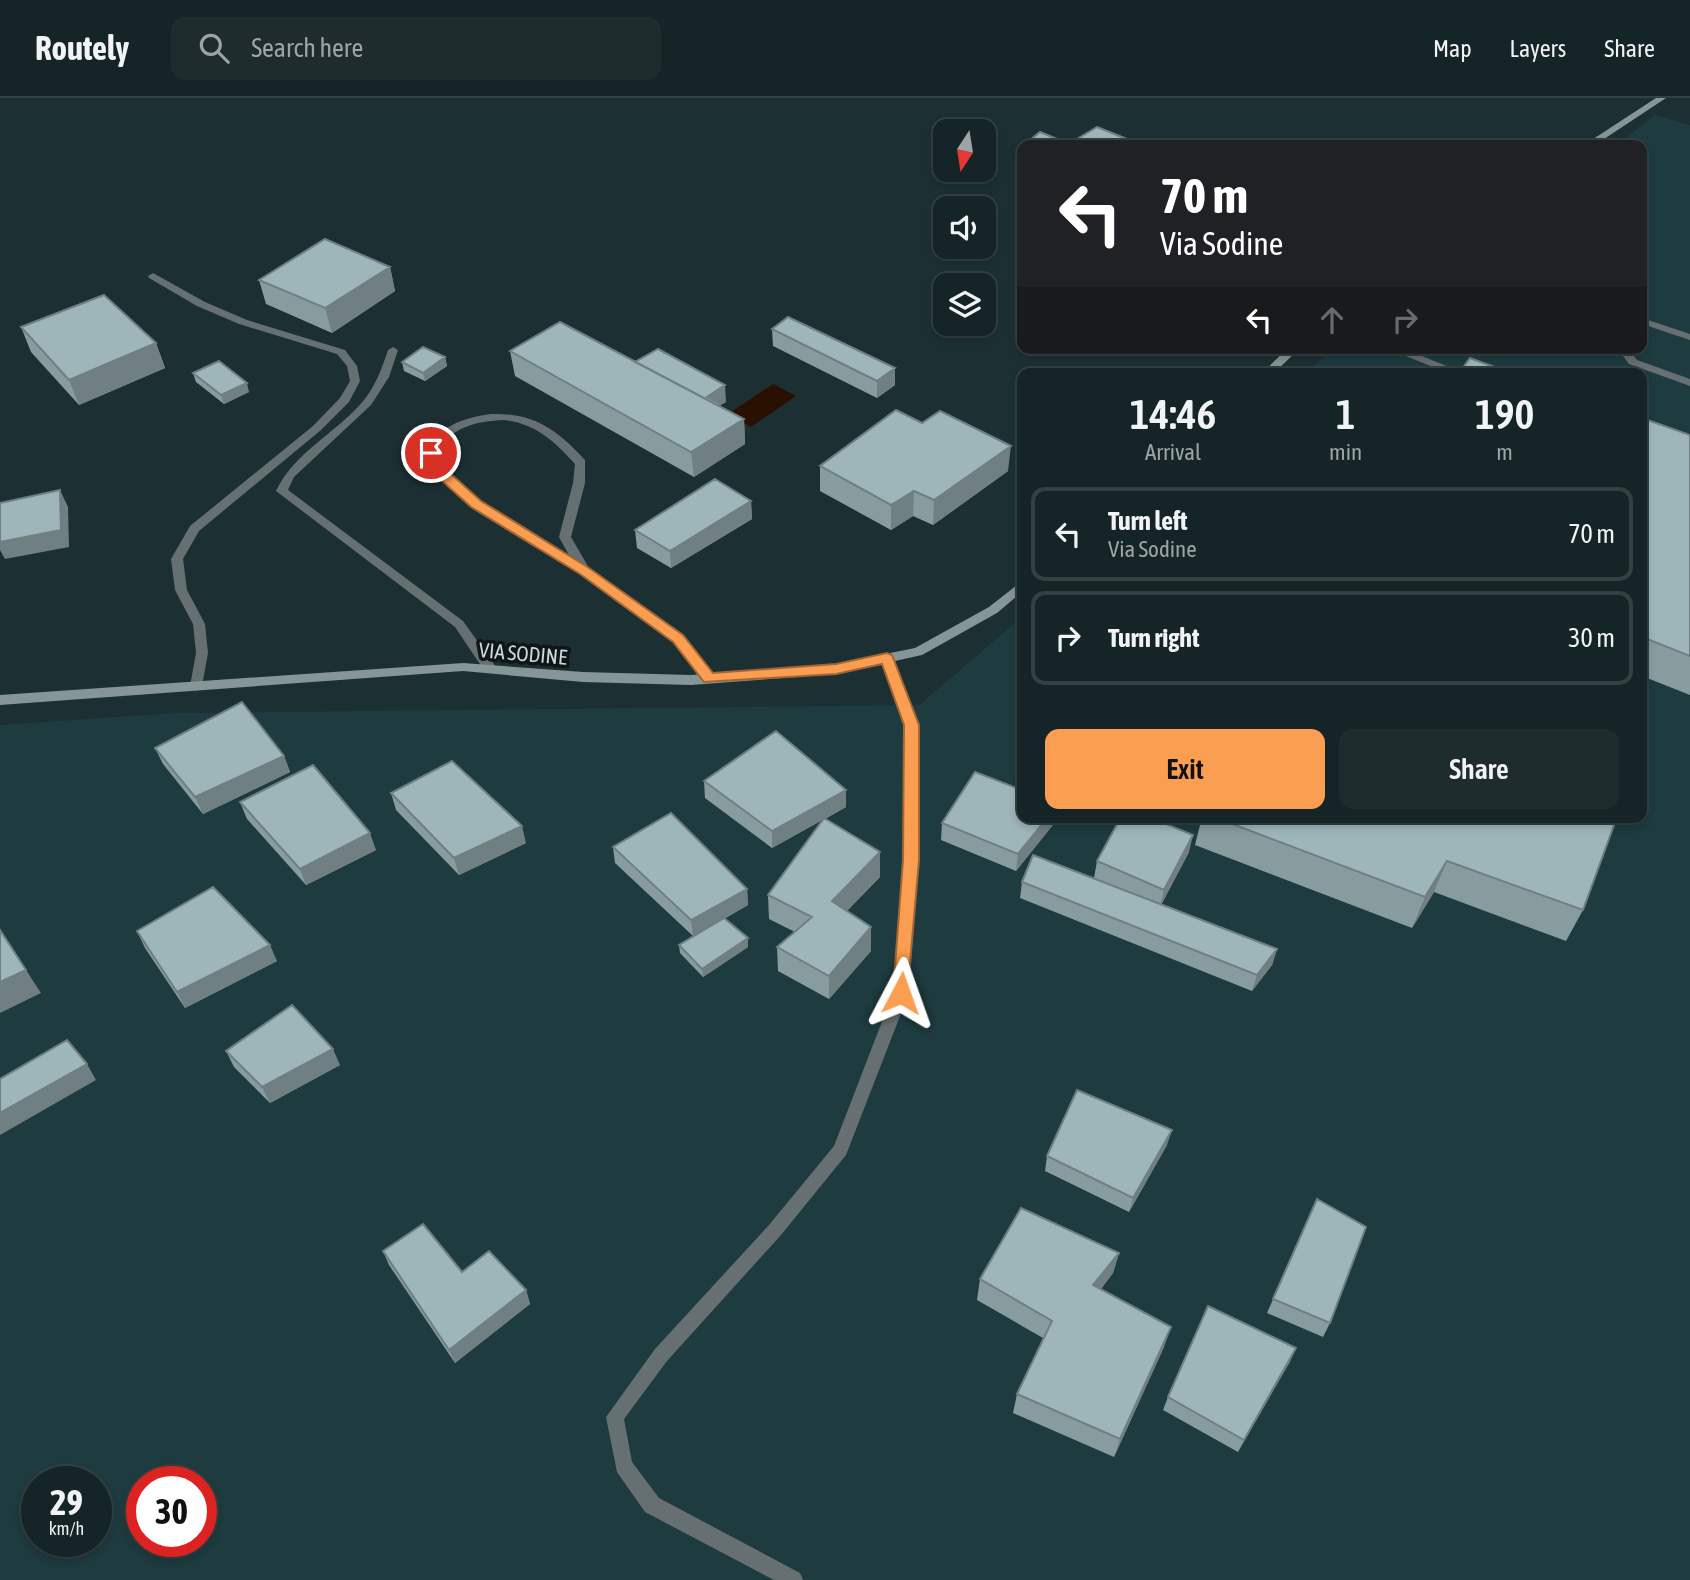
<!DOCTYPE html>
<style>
:root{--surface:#152426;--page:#1e2c2e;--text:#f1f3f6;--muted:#9da4a7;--line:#344143;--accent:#fb9e51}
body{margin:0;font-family:"Asap Condensed",sans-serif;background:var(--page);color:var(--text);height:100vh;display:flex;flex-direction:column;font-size:26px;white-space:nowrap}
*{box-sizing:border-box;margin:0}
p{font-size:23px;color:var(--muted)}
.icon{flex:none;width:38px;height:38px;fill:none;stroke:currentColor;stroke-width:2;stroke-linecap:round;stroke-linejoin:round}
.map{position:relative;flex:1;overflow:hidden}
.side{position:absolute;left:1017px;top:270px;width:630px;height:455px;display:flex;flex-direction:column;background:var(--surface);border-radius:14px;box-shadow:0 4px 10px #0003,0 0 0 2px var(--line)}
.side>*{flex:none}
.banner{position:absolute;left:1017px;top:42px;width:630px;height:214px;border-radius:14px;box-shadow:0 4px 10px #0003,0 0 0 2px var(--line);background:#202124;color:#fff;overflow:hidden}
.needle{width:46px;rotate:192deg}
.controls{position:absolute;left:933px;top:21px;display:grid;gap:14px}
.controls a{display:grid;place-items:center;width:63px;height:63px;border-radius:14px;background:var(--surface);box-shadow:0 4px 10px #0003,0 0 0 2px var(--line);font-size:35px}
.speed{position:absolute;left:21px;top:1368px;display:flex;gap:14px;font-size:35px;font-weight:700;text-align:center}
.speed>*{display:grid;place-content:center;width:91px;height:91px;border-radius:50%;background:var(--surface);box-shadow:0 4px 10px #0003,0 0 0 2px var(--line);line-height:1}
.speed small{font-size:18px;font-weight:400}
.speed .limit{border:10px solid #d22;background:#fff;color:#111}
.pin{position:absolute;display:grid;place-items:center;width:60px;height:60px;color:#fff;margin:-30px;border:4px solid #fff;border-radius:50%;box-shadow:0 2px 7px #0007}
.me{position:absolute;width:77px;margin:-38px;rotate:4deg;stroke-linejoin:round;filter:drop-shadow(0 0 5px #0008)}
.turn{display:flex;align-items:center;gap:24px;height:147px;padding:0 28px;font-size:32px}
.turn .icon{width:91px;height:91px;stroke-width:2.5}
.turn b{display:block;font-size:49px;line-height:60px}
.lanes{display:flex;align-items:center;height:66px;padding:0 28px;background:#0003;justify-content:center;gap:35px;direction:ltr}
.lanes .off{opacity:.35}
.eta{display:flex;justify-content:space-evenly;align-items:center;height:119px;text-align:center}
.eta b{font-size:42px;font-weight:600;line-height:49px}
.cta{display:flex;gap:14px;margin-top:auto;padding:14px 28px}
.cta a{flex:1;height:80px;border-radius:14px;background:var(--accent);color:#111;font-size:28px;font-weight:600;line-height:80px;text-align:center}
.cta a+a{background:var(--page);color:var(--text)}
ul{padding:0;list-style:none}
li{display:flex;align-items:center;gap:21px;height:94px;margin:0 14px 10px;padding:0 14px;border:4px solid var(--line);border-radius:14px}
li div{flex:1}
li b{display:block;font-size:26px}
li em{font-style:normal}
header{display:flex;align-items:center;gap:42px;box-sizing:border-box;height:98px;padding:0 35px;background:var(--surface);border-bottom:2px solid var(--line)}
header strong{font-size:33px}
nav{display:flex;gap:38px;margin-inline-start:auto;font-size:24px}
.search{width:490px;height:63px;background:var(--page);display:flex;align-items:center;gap:18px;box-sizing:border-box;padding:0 24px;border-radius:14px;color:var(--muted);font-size:26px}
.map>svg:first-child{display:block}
</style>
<header>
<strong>Routely</strong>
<div class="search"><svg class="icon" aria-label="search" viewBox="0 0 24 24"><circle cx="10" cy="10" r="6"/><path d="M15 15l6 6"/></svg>Search here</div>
<nav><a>Map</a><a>Layers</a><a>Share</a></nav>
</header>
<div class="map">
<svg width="1690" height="1482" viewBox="0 0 1690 1482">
<rect width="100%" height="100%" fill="#1c3033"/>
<path fill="#1e3b40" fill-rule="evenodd" d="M1655,17L1690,27V1482H0V627L177,615L919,607L1022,519V719H1642V275H1305L1334,250H1642V47H1616ZM37,1384H96V1444H37ZM142,1384H201V1444H142Z"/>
<path fill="#291000" d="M773,286L796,298L751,329L728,316Z"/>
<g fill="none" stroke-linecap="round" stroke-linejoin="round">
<path fill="#666f71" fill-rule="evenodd" d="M153,175L205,204L247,222L345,252L357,268L360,283L349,304L321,332L199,433L183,461L187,492L205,526L208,555L202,588L196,593L190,588L196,555L193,526L175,492L171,461L190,428L313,328L340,300L350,283L347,268L337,256L239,226L197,208L149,180L148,178Z
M393,249L398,252L389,279L371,307L294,379L288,392L463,523L496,569L497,572L496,575H486L455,529L276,393C294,354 337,335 364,302C376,287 382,270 388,252Z
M1386,250H1402L1464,275H1448Z
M1617,250H1628L1637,262L1690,281V288L1629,266Z
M491,316C535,315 556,331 585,362V385L571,439L589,470L682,537L714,577L715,580L714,583H704L674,543L580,476L472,409L432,373L425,355C439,328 462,320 491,316ZM504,322C536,326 554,343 575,366L573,385L559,439L570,459C534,437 450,395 437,355C450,329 477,323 504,322Z"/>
<path fill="#666f71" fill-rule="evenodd" d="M1642,220L1690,236V242L1642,226Z
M886,556L892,560L919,627L918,762L909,895L846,1057L781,1137L667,1263L624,1321L632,1364L659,1400L800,1475L803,1482H774L645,1414L617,1374L606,1319L655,1251L769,1127L834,1048L893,895L904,762L905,627L880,560Z"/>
<path fill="#869598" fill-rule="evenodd" d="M1656,0H1666L1595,47H1584Z
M1288,250H1300L1274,275H1262Z
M1022,483V494L997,515L922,557L836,576L691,587L583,584L463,573L0,607V597L463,565L583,574L691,577L836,566L915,550L989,509Z"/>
</g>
<path fill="#889c9f" d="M390,169L395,193L332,235L266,206L259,182Z
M21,229L156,245L165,270L79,307L31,254Z
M772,231L895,287L877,300L773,248Z
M510,253L635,264L726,304L719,308L744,321L745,346L694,379L515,278Z
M445,259L447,268L425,283L404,273L402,264Z
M193,275L249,294L224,306L196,284Z
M1642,320L1690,337V597L1642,578Z
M820,368L1008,373L933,427L913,418L891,432L820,393Z
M751,403L752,421L671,470L637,450L635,432Z
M1022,617V644L1019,643Z
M155,650L284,658L290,674L203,716L163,666Z
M704,683L846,709L825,721L880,754V779L847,813L871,829V853L829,901L778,873L777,849L795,834L769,821L768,797L824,721L772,750L705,700Z
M391,695L526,745L459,777L396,712Z
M240,704L376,752L306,787L247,721Z
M1022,719H1057L1056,723L1016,773L941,742L942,725Z
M1202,719H1617L1583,812L1566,843L1434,794L1412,830L1195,747Z
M613,749L747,791L748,807L724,821L748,840V849L703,879L680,855L679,847L693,838L615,765Z
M1189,754L1161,807L1277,851L1272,867L1252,893L1020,800L1022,784L1115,789L1094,780L1097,763Z
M137,833L277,863L185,910L145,850Z
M226,953L340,967L270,1005L234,969Z
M1167,1047L1129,1114L1045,1073L1047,1058Z
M1317,1101L1330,1225L1323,1239L1267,1215Z
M383,1153L526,1192L530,1206L455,1265L389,1167Z
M1119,1155L1113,1175L1101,1191L1164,1249L1114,1359L1013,1315L1017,1296L1043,1240L977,1202L980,1181Z
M1296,1250L1238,1354L1163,1312L1168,1299Z"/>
<path fill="#6f7f82" d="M390,169L395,193L332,235L325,210Z
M156,245L165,270L79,307L69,282Z
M445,259L447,268L425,283L423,275Z
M895,270V287L877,300V283Z
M247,285L249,294L224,306L221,297Z
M725,287L726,304L719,308L707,299Z
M744,321L745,346L694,379L691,354Z
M1011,348L1008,373L933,427L934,402Z
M60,392L68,409L69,449L5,461L0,452V444Z
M914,393L913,418L891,432V407Z
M751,403L752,421L671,470L670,453Z
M284,658L290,674L203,716L195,699Z
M846,692V709L772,750V733Z
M1048,719H1057L1056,723L1016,773L1018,756Z
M522,728L526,745L459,777L454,760Z
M370,735L376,752L306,787L300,771Z
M1193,737L1189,754L1160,809L1164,792Z
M880,754V779L833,827L832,803Z
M1447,763L1434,794L1412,830L1425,799Z
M747,791L748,807L693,838L691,822Z
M871,829V853L829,901V878Z
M748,840V849L703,879L702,871Z
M270,847L277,863L185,910L177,894Z
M1277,851L1272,867L1252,893L1257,877Z
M26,872L41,895L0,915V884Z
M333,951L340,967L270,1005L262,989Z
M87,966L96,982L0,1037V1015Z
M1172,1032L1167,1047L1129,1114L1133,1100Z
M1119,1155L1113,1175L1088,1207L1093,1187Z
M526,1192L530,1206L455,1265L449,1252Z
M1171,1229L1164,1249L1114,1359L1120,1341Z
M1296,1250L1290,1264L1238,1354L1244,1342Z"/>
<path fill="#9eb5b9" stroke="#6f7f82" stroke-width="2" d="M1097,29L1142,47H1067Z
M1040,34L1062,43L1055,47H1024Z
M325,141L390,169L325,210L259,182Z
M104,197L156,245L69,282L21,229Z
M788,219L895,270L877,283L772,231Z
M560,224L744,321L691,354L510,253Z
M423,249L445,259L423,275L402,264Z
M658,251L725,287L707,299L719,305L717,307L635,264Z
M1470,260L1511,275H1459Z
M219,263L247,285L221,297L193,275Z
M896,312L922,325L940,313L1011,348L934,402L914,393L891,407L820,368Z
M1642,320L1690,337V558L1642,539Z
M715,381L751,403L670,453L635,432Z
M60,392L61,432L0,444V405Z
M242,604L284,658L195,699L155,650Z
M776,633L846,692L772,733L704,683Z
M452,663L522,728L454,760L391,695Z
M313,667L370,735L300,771L240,704Z
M975,674L1022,692V719H1048L1018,756L942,725Z
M671,715L747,791L691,822L613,749Z
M1121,719H1149L1193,737L1164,792L1097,763Z
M1214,719H1617L1583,812L1447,763L1425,799Z
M824,720L880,754L832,803L871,829L829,878L777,849L812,819L768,797Z
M1033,757L1277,851L1257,877L1022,784Z
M213,789L270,847L177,894L137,833Z
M724,820L748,840L702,871L679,847Z
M0,832L26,872L0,884Z
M292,907L333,951L262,989L226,953Z
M67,942L87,966L0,1015V981Z
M1077,992L1172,1032L1133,1100L1047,1058Z
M1317,1101L1366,1129L1330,1225L1273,1201Z
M1021,1110L1119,1155L1093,1187L1171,1229L1120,1341L1017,1296L1052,1223L980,1181Z
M423,1126L462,1174L489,1153L526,1192L449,1252L383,1153Z
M1208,1208L1296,1250L1244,1342L1168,1299Z"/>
<path fill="#fb9e51" stroke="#a36735" stroke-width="2" d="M431,351L437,355L442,368L481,403L589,470L683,537L713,575L836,566L887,555L892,557L919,627V762L907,900H895L893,895L903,762L904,627L882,566L836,576L704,584L673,544L580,476L471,409L431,373L424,355Z"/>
<g text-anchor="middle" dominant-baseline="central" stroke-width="7" stroke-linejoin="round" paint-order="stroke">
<g font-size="21" fill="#cdd8da" stroke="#0e1618">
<text transform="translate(523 555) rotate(5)">VIA SODINE</text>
</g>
</g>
</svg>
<div class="controls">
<a><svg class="needle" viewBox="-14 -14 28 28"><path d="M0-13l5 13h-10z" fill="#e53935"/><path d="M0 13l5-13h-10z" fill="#9da4a7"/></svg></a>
<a><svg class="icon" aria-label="sound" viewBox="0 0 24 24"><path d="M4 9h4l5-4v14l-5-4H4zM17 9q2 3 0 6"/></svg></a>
<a><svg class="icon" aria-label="layers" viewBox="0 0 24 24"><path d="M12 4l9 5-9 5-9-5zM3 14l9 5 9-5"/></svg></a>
</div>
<div class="speed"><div>29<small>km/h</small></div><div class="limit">30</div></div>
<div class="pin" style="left:431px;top:355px;background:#d93025"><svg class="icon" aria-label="arrive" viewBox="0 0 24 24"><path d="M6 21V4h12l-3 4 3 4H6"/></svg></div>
<svg class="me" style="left:901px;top:895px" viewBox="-20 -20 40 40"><path d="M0-17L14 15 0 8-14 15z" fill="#fb9e51" stroke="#fff" stroke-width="4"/></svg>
<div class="banner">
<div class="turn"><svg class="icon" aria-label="left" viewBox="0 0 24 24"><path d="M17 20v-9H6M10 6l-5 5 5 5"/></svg><div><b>70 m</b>Via Sodine</div></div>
<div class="lanes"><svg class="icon" aria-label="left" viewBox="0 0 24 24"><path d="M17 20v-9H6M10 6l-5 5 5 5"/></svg><svg class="icon off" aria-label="ahead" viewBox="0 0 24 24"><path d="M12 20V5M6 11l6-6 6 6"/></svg><svg class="icon off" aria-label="right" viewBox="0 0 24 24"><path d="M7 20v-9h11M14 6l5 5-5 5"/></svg></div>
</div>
<section class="side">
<div class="eta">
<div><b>14:46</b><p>Arrival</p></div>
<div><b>1</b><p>min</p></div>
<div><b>190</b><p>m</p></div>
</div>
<ul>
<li><svg class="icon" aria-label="left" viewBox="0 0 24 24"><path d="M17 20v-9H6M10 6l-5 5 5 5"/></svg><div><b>Turn left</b><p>Via Sodine</p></div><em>70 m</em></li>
<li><svg class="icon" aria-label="right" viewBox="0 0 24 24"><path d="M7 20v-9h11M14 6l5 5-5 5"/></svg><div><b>Turn right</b></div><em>30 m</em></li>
</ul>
<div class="cta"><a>Exit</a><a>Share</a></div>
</section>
</div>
